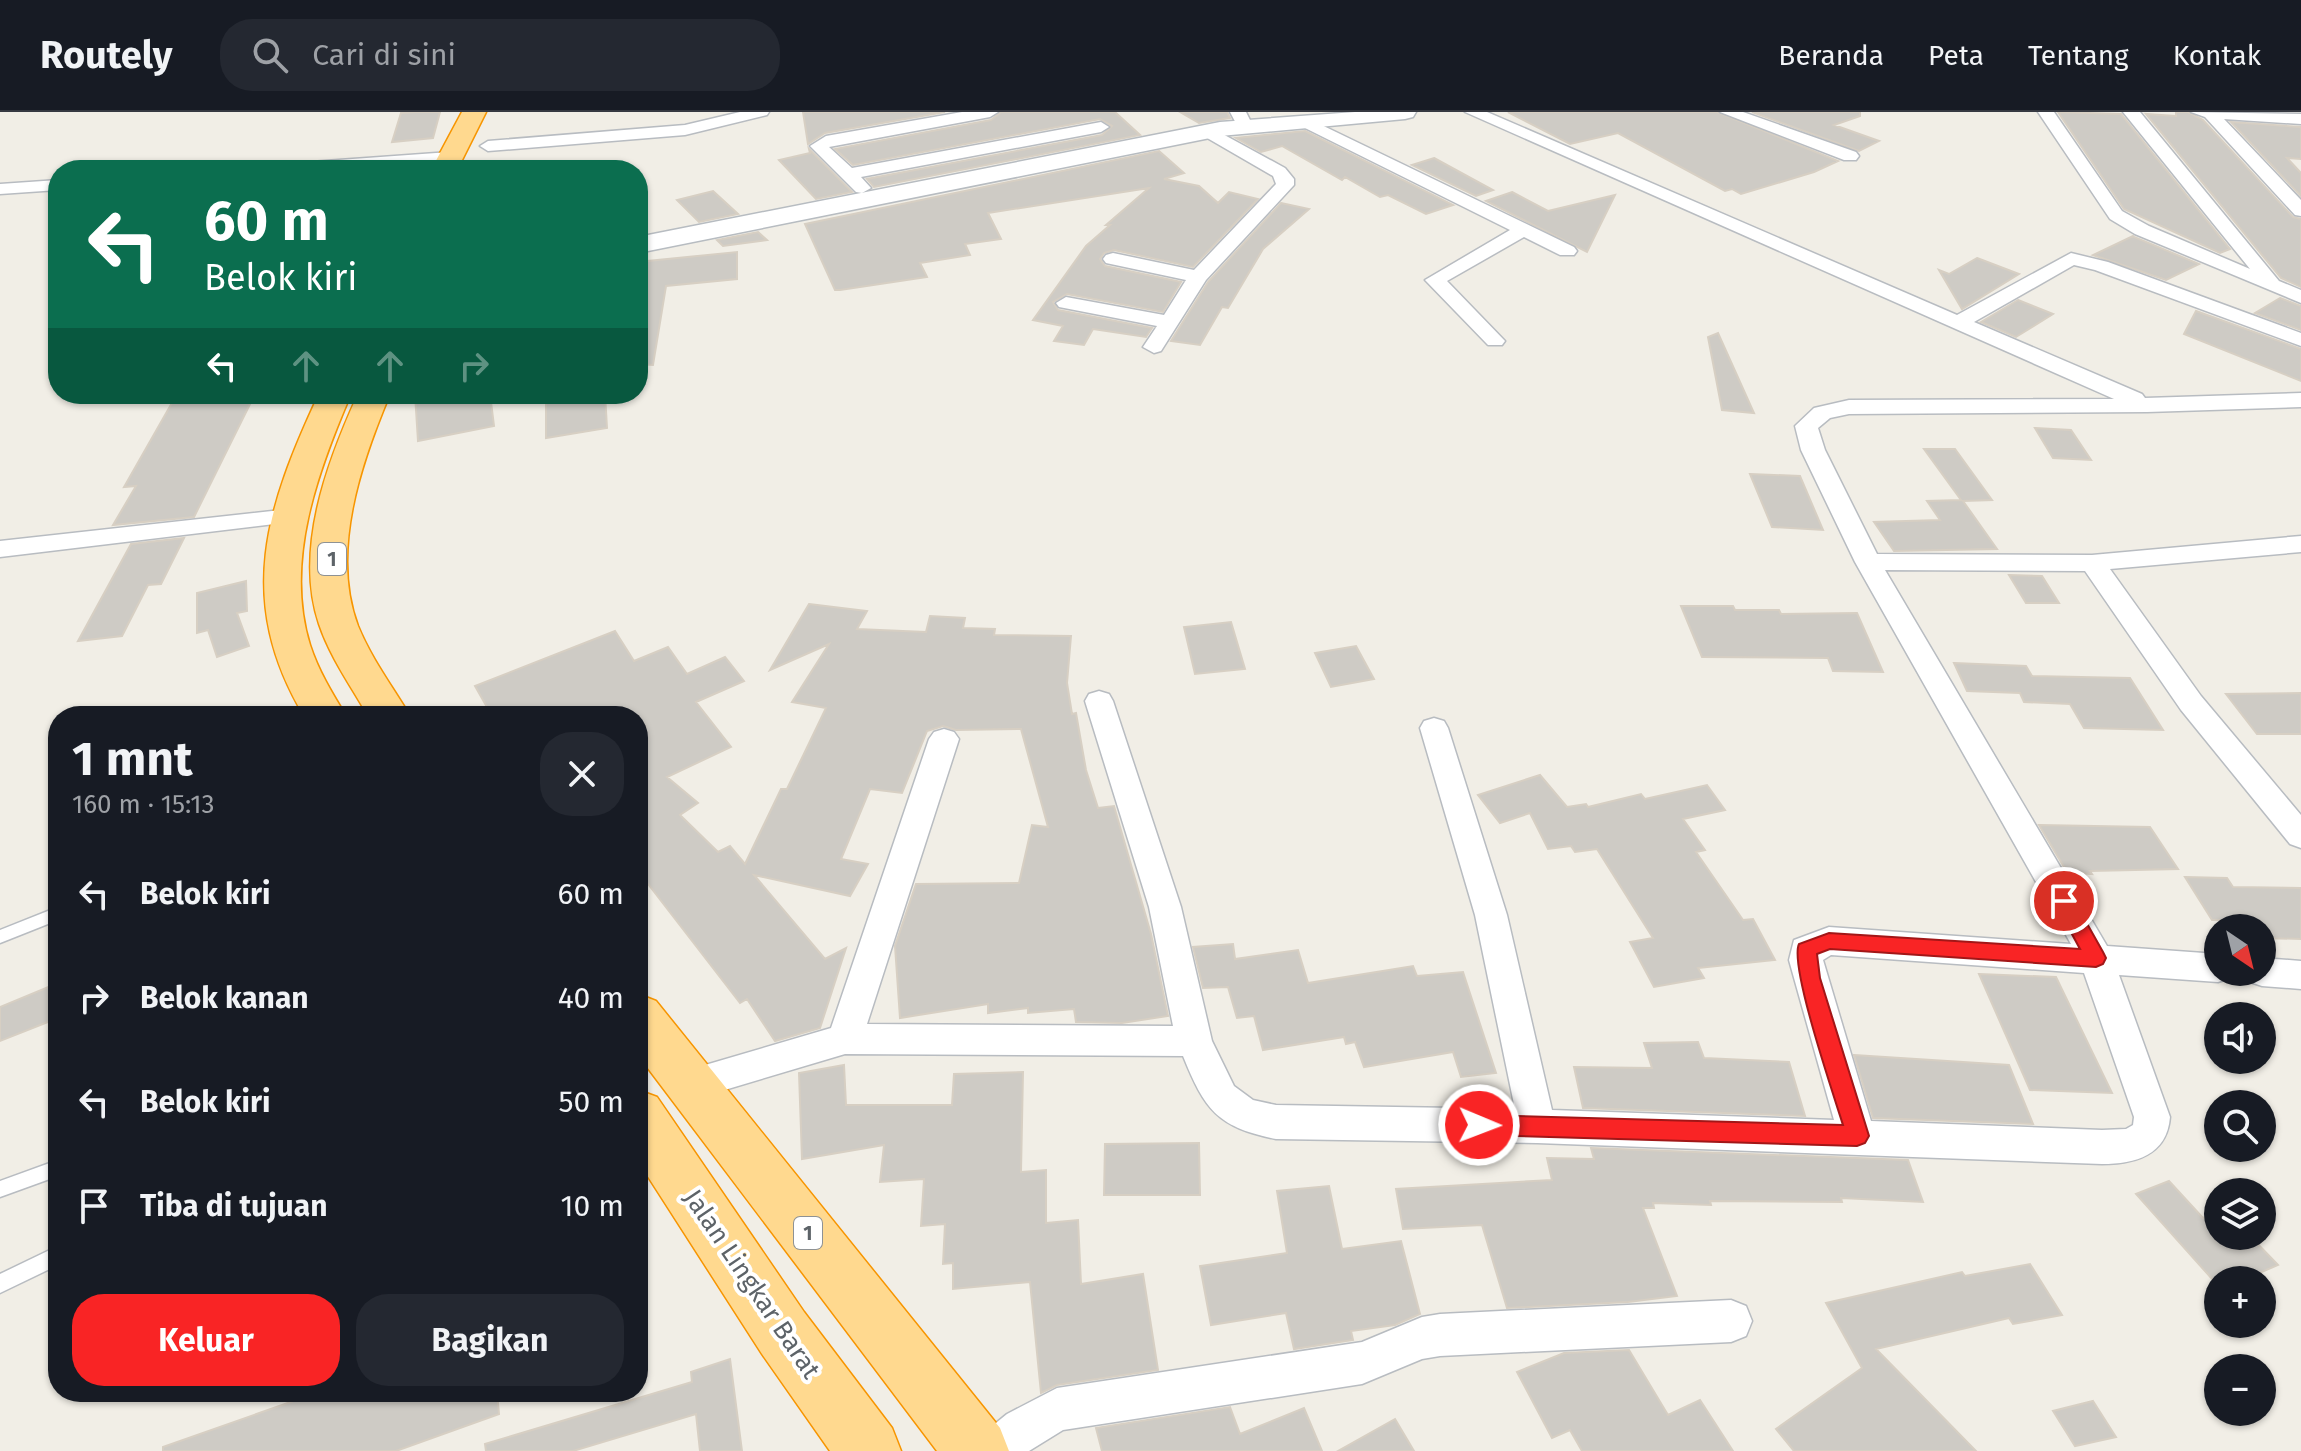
<!DOCTYPE html>
<html lang="id">
<meta charset="utf-8">
<style>
:root{--surface:#171b24;--page:#242831;--text:#f1f3f6;--muted:#9ea1a6;--line:#363941;--accent:#f92425}
body{margin:0;font-family:"Fira Sans",sans-serif;background:var(--page);color:var(--text);height:100vh;display:flex;flex-direction:column;font-size:30px;white-space:nowrap}
*{box-sizing:border-box;margin:0}
p{font-size:26px;color:var(--muted)}
.icon{flex:none;width:44px;height:44px;fill:none;stroke:currentColor;stroke-width:2;stroke-linecap:round;stroke-linejoin:round}
.map{position:relative;flex:1;overflow:hidden}
.sheet{position:absolute;left:48px;top:594px;width:600px;height:696px;display:flex;flex-direction:column;background:var(--surface);border-radius:32px;box-shadow:0 2px 6px #0004}
.sheet>*{flex:none}
.top-card{position:absolute;left:48px;top:48px;width:600px;height:244px;border-radius:32px;box-shadow:0 2px 6px #0004;background:#0b6e4f;color:#fff;overflow:hidden}
.needle{width:52px;rotate:145deg}
.tools{position:absolute;left:2204px;top:802px;display:grid;gap:16px}
.tools a{display:grid;place-items:center;width:72px;height:72px;border-radius:50%;background:var(--surface);box-shadow:0 2px 6px #0004;font-size:40px}
.pin{position:absolute;display:grid;place-items:center;width:68px;height:68px;color:#fff;margin:-34px;border:4px solid #fff;border-radius:50%;box-shadow:0 2px 8px #0007}
.me{position:absolute;width:88px;margin:-44px;rotate:91deg;stroke-linejoin:round;filter:drop-shadow(0 0 6px #0008)}
.turn{display:flex;align-items:center;gap:28px;height:168px;padding:0 24px;font-size:36px}
.turn .icon{width:104px;height:104px;stroke-width:2.5}
.turn b{display:block;font-size:56px;line-height:68px}
.lanes{display:flex;align-items:center;height:76px;padding:0 24px;background:#0003;justify-content:center;gap:40px;direction:ltr}
.lanes .off{opacity:.35}
.round{display:grid;place-items:center;flex:none;width:84px;height:84px;border-radius:32px;background:var(--page)}
.summary{display:flex;align-items:center;justify-content:space-between;height:136px;padding:0 24px}
h1{font-size:48px;font-weight:700;line-height:60px}
.button{display:flex;gap:16px;margin-top:auto;padding:16px 24px}
.button a{flex:1;height:92px;border-radius:32px;background:var(--accent);color:#fff;font-size:32px;font-weight:700;line-height:92px;text-align:center}
.button a+a{background:var(--page);color:var(--text)}
ul{padding:0;list-style:none}
li{display:flex;align-items:center;gap:24px;height:104px;padding:0 24px}
li div{flex:1}
li b{display:block;font-size:30px}
li em{font-style:normal}
header{display:flex;align-items:center;gap:48px;box-sizing:border-box;height:112px;padding:0 40px;background:var(--surface);border-bottom:2px solid var(--line)}
header strong{font-size:38px}
nav{display:flex;gap:44px;margin-inline-start:auto;font-size:28px}
.search{width:560px;height:72px;background:var(--page);display:flex;align-items:center;gap:20px;box-sizing:border-box;padding:0 28px;border-radius:32px;color:var(--muted);font-size:30px}
.map>svg:first-child{display:block}
</style>
<header>
<strong>Routely</strong>
<div class="search"><svg class="icon" aria-label="search" viewBox="0 0 24 24"><circle cx="10" cy="10" r="6"/><path d="M15 15l6 6"/></svg>Cari di sini</div>
<nav><a>Beranda</a><a>Peta</a><a>Tentang</a><a>Kontak</a></nav>
</header>
<div class="map">
<svg width="2301" height="1339" viewBox="0 0 2301 1339">
<rect width="100%" height="100%" fill="#f1eee6"/>
<path fill="#cecbc5" stroke="#d7cfc3" stroke-width="2" d="M415,0H440L433,26L392,30L401,1Z
M803,0H945L825,21L808,32Z
M1001,0H1115L1140,23L874,75L867,67L1102,23L1112,14L1100,7L853,53L835,37L991,8Z
M1180,0H1227L1230,6L1199,11Z
M1508,0H1717L1838,49L1814,60L1741,82L1732,77L1725,79L1618,21L1570,32Z
M1752,0H1860V4L1834,13L1879,29L1859,39Z
M2058,0L2121,2L2230,137L2220,141L2124,97Z
M2176,0H2188L2203,8L2293,105L2301,107V175L2281,166L2146,2L2176,4Z
M2231,10L2301,15V47L2287,46L2301,61V84Z
M1305,19L1453,93L1426,102L1388,83L1380,85L1345,65L1342,68L1282,34L1261,40L1236,26Z
M809,37L852,80L816,87L779,48L810,41Z
M1159,39L1184,61L1164,67L1199,74L1218,91L1229,80L1258,87L1193,155L1114,138L1104,141L1100,147L1105,154L1181,170L1163,200L1067,182L1053,190L1058,198L1152,216L1146,225L1093,217L1084,233L1054,229L1063,214L1033,208L1086,134L1110,113H1106L1149,76L988,101L1001,127L965,132L970,143L920,151L927,165L840,178H835L805,112Z
M1434,46L1493,78L1476,84L1412,53Z
M713,79L738,102L699,110L677,88Z
M1512,80L1548,99L1615,83L1587,140L1486,89Z
M1281,91L1309,97L1263,137L1228,196L1222,195L1200,233L1171,229L1208,170Z
M758,120L767,128L723,134L717,128Z
M2133,124L2134,125L2199,152L2166,168L2093,143Z
M737,140V167L666,174L653,253L638,252V150Z
M1977,146L2019,162L1962,197L1939,158L1949,162Z
M2280,186L2301,194V218L2255,201Z
M2018,188L2053,202L2016,225L1981,210Z
M2196,199L2301,237V269L2184,222Z
M1718,221L1754,301L1722,298L1708,225Z
M177,282H255L194,405L113,413L136,374L124,375Z
M415,282H490L494,314L418,329Z
M579,282H605L607,316L546,326V288Z
M2035,316L2071,318L2091,348L2053,346Z
M1924,337H1955L1992,388L1963,389L1997,437L1894,439L1874,410L1940,408L1927,389L1961,388Z
M1750,362L1800,364L1823,418L1772,415Z
M184,426L161,472L148,473L122,524L78,529L131,432Z
M2009,463L2042,464L2059,491H2026Z
M246,469L247,499L237,501L249,534L217,545L208,518L197,521V481Z
M809,492L867,499L857,517L926,520L930,504L965,506L963,516L995,517L994,523L1071,524L1067,571L1072,602L1076,601L1086,658L1098,696L1114,694L1151,822L1168,904L1122,911L1076,910L1074,897L1028,901V896L988,901V892L900,906L895,834L916,772L1019,771L1032,713L1048,715L1021,617L956,618L943,614L927,619L902,681L870,677L841,747L868,752L850,784L754,763L825,847L846,836L820,916L775,929L747,887L740,891L638,759V604H492L475,574L615,519L634,549L668,535L687,562L725,545L744,569L696,590L731,635L667,665L698,691L680,703L718,740L730,734L745,752L781,677H787L826,596L792,590L829,532L770,558Z
M1681,494H1733L1735,498H1779L1781,502L1857,501L1883,560L1833,559L1828,546L1702,545Z
M1231,510L1245,557L1195,562L1184,515Z
M1356,534L1374,567L1331,575L1315,541Z
M1954,551L2026,554L2032,564L2130,566L2163,618L2084,616L2070,592L2024,590L2020,581L1967,579Z
M2301,581V622H2257L2226,582Z
M1540,663L1567,695L1586,692L1588,695L1641,682L1645,687L1707,673L1725,698L1683,707L1705,738L1696,740L1743,808L1753,807L1775,848L1698,856L1704,866L1654,875L1630,830L1653,826L1597,737L1575,740L1571,734L1548,737L1530,701L1500,711L1478,683Z
M2039,713L2150,715L2178,757L2090,759L2092,762L2067,760Z
M2185,765L2227,766L2233,775L2301,776V827L2262,826V816H2225L2220,808H2212Z
M1233,832L1235,847L1298,838L1308,871L1413,854L1417,864L1463,860L1496,961L1461,965L1453,940L1364,955L1355,930L1346,932L1344,925L1263,938L1254,904L1237,906L1228,875L1203,876L1193,835Z
M1979,862L2056,865L2112,981L2030,978Z
M58,871V906L0,929V895Z
M1698,930L1704,946L1789,950L1805,1004L1583,996L1574,955L1652,956L1644,931Z
M1854,943L2009,953L2033,1012L1873,1006Z
M844,953L846,993H952L954,962L1023,960L1021,1060L1046,1058V1111L1078,1108L1081,1172L1143,1162L1158,1258L1057,1273L1041,1281L1030,1170L953,1177V1151L943,1152L945,1112L921,1114L924,1067L880,1070L884,1033L802,1047L799,961Z
M1199,1031L1200,1083H1104L1105,1032Z
M1591,1036L1908,1048L1923,1090L1841,1086L1842,1090L1710,1089L1711,1093L1653,1091L1654,1096H1643L1677,1184L1628,1190L1507,1196L1482,1113L1403,1117L1396,1077L1552,1068L1547,1046L1594,1047Z
M2169,1069L2203,1106L2218,1100V1124H2250L2278,1153L2243,1168H2213L2136,1082Z
M1329,1074L1342,1137L1401,1129L1420,1202L1395,1213L1351,1219L1353,1228L1294,1237L1286,1201L1211,1213L1200,1154L1287,1141L1277,1079Z
M2030,1152L2062,1203L2013,1212L2009,1206L1876,1237L1976,1339H1794L1776,1317L1862,1256L1826,1191L1962,1160L1965,1164Z
M1629,1238L1668,1303L1700,1288L1733,1339H1582L1570,1318L1552,1326L1517,1260L1564,1241Z
M730,1247L742,1339H700L696,1302L573,1339H486L485,1332L692,1270L691,1260Z
M319,1280H497L499,1302L396,1339H163V1335Z
M2093,1289L2116,1325L2075,1334L2053,1299Z
M1230,1295L1240,1322L1304,1296L1322,1339H1102L1096,1316Z
M1395,1307L1414,1339H1338Z"/>
<g fill="none" stroke-linecap="round" stroke-linejoin="round">
<g stroke="#b8bcc1" stroke-width="3">
<path id="lane" d="M58,795V808L0,831V818Z
M58,1048V1064L0,1085V1069Z
M58,1134V1153L0,1181V1162Z"/>
</g>
<g stroke="#b8bcc1" stroke-width="3">
<path id="street" d="M740,0H769L767,3L685,23L488,39L480,34L488,29L685,13Z
M962,0H998L990,5L829,35L852,56L1101,10L1109,15L1101,20L861,65L871,76L862,81L856,80L810,34L826,24Z
M1230,0H1246L1253,14L1251,17H1239Z
M1465,0H1487L1957,203L2071,141L2108,150L2301,221V234L2095,158L2074,153L1974,210L2142,282L2145,286L2301,281V295L2147,300L1849,302L1830,306L1818,316L1825,338L1877,442L2092,443L2301,424V440L2110,457L2201,584L2301,703V736L2290,732L2181,598L2085,459L1885,458L2107,834L2218,842V860H2233L2230,866L2218,870L2119,863L2170,1005C2167,1043 2136,1052 2102,1052L1537,1031L1276,1027C1217,1015 1205,998 1183,944L845,942L691,988L678,983L673,972L678,961L831,916L929,627L934,620L944,617L954,620L959,627L867,912L1173,914L1149,795L1085,589L1089,582L1099,579L1109,582L1113,589L1181,795L1212,929L1234,974L1253,988L1276,993L1515,997L1475,803L1420,616L1424,609L1434,606L1444,609L1448,616L1507,803L1552,998L1834,1008L1789,848L1794,828L1829,815L2071,832L1855,450L1801,338L1795,314L1814,296L1849,288L2114,287ZM1831,843L2084,861L2134,1005L2133,1013L2126,1017L2102,1018L1871,1009L1823,848Z
M1720,0H1743L1856,40L1859,44L1856,48H1844Z
M2038,0H2054L2122,99L2149,114L2250,157L2123,0H2140L2279,169L2301,178V191L2135,122L2110,107Z
M2191,0L2301,2V12L2224,7L2301,88V104L2295,103L2205,5Z
M1307,6L1574,135L1577,139L1574,143H1560L1524,125L1447,169L1505,229L1502,233H1488L1425,168L1510,118L1301,14L1299,11Z
M1208,14L1285,56L1294,67V73L1206,168L1161,239L1154,241L1143,235L1157,214L1059,195L1056,191L1066,185L1164,203L1186,168L1106,151L1103,147L1106,143L1113,141L1194,158L1276,72L1273,64L1202,23L1200,19Z
M450,40L459,45L456,49L341,58H260L269,53Z
M58,68V78L0,82V72Z
M290,397L299,399L302,404L299,409L0,445V429Z
M2262,846L2301,849V877L2262,874L2250,870L2245,860H2262Z
M1731,1188L1746,1194L1752,1209L1746,1224L1731,1230L1440,1244L1422,1247L1362,1272L1063,1318L1029,1339H973L980,1324L1007,1302L1057,1276L1362,1230L1422,1205L1440,1202Z"/>
</g>
<g stroke="#b7bcc1" stroke-width="3">
<path id="secondary" d="M1355,0H1416L1413,5L1405,7L1220,24L638,141V125L1220,10Z"/>
</g>
<g stroke="#f79500" stroke-width="3">
<path id="highway" d="M462,0H486L457,58H431Z
M319,282H351C318,359 284,449 310,533C318,558 332,581 346,604H304C235,488 266,396 319,282Z
M358,282H390C361,351 330,440 358,514C371,546 392,574 410,604H368C351,574 330,545 319,512C294,438 327,350 358,282Z
M638,882L656,889L1000,1316L1009,1339H937L638,943Z
M638,978L657,985L804,1200L892,1316L901,1339H830L762,1242L638,1049Z"/>
</g>
<use href="#lane" fill="#fff" fill-rule="evenodd"/>
<use href="#street" fill="#fff" fill-rule="evenodd"/>
<use href="#secondary" fill="#fff" fill-rule="evenodd"/>
<use href="#highway" fill="#ffd98f" fill-rule="evenodd"/>
</g>
<path fill="#f92425" stroke="#a21718" stroke-width="2" d="M2064,781L2071,783L2103,840L2106,846L2103,852L2096,855L1830,837L1817,842L1820,866L1869,1024L1865,1031L1857,1034L1479,1023L1471,1020L1467,1013L1471,1006L1479,1003L1843,1013C1834,984 1789,853 1799,832L1829,821L2080,837L2054,789L2057,783Z"/>
<g text-anchor="middle" dominant-baseline="central" stroke-width="8" stroke-linejoin="round" paint-order="stroke">
<g fill="#fff" stroke="#8e9295" stroke-width="2">
<rect x="318" y="431" width="28" height="32" rx="6"/>
<rect x="794" y="1105" width="28" height="32" rx="6"/>
</g>
<g font-size="20" font-weight="bold" fill="#5d6368">
<text x="332" y="447">1</text>
<text x="808" y="1121">1</text>
</g>
<g font-size="26" fill="#5d6368" stroke="#fff">
<text transform="translate(752 1172) rotate(56)">Jalan Lingkar Barat</text>
</g>
</g>
</svg>
<div class="tools">
<a><svg class="needle" viewBox="-14 -14 28 28"><path d="M0-13l5 13h-10z" fill="#e53935"/><path d="M0 13l5-13h-10z" fill="#9ea1a6"/></svg></a>
<a><svg class="icon" aria-label="sound" viewBox="0 0 24 24"><path d="M4 9h4l5-4v14l-5-4H4zM17 9q2 3 0 6"/></svg></a>
<a><svg class="icon" aria-label="search" viewBox="0 0 24 24"><circle cx="10" cy="10" r="6"/><path d="M15 15l6 6"/></svg></a>
<a><svg class="icon" aria-label="layers" viewBox="0 0 24 24"><path d="M12 4l9 5-9 5-9-5zM3 14l9 5 9-5"/></svg></a>
<a>+</a>
<a>−</a>
</div>
<div class="pin" style="left:2064px;top:789px;background:#d93025"><svg class="icon" aria-label="arrive" viewBox="0 0 24 24"><path d="M6 21V4h12l-3 4 3 4H6"/></svg></div>
<svg class="me" style="left:1479px;top:1013px" viewBox="-20 -20 40 40"><circle r="17" fill="#f92425" stroke="#fff" stroke-width="3"/><path d="M0-11L8 9 0 5-8 9z" fill="#fff"/></svg>
<div class="top-card">
<div class="turn"><svg class="icon" aria-label="left" viewBox="0 0 24 24"><path d="M17 20v-9H6M10 6l-5 5 5 5"/></svg><div><b>60 m</b>Belok kiri</div></div>
<div class="lanes"><svg class="icon" aria-label="left" viewBox="0 0 24 24"><path d="M17 20v-9H6M10 6l-5 5 5 5"/></svg><svg class="icon off" aria-label="ahead" viewBox="0 0 24 24"><path d="M12 20V5M6 11l6-6 6 6"/></svg><svg class="icon off" aria-label="ahead" viewBox="0 0 24 24"><path d="M12 20V5M6 11l6-6 6 6"/></svg><svg class="icon off" aria-label="right" viewBox="0 0 24 24"><path d="M7 20v-9h11M14 6l5 5-5 5"/></svg></div>
</div>
<section class="sheet">
<div class="summary"><div><h1>1 mnt</h1><p>160 m · 15:13</p></div><a class="round"><svg class="icon" aria-label="close" viewBox="0 0 24 24"><path d="M6 6l12 12M18 6L6 18"/></svg></a></div>
<ul>
<li><svg class="icon" aria-label="left" viewBox="0 0 24 24"><path d="M17 20v-9H6M10 6l-5 5 5 5"/></svg><div><b>Belok kiri</b></div><em>60 m</em></li>
<li><svg class="icon" aria-label="right" viewBox="0 0 24 24"><path d="M7 20v-9h11M14 6l5 5-5 5"/></svg><div><b>Belok kanan</b></div><em>40 m</em></li>
<li><svg class="icon" aria-label="left" viewBox="0 0 24 24"><path d="M17 20v-9H6M10 6l-5 5 5 5"/></svg><div><b>Belok kiri</b></div><em>50 m</em></li>
<li><svg class="icon" aria-label="arrive" viewBox="0 0 24 24"><path d="M6 21V4h12l-3 4 3 4H6"/></svg><div><b>Tiba di tujuan</b></div><em>10 m</em></li>
</ul>
<div class="button"><a>Keluar</a><a>Bagikan</a></div>
</section>
</div>
